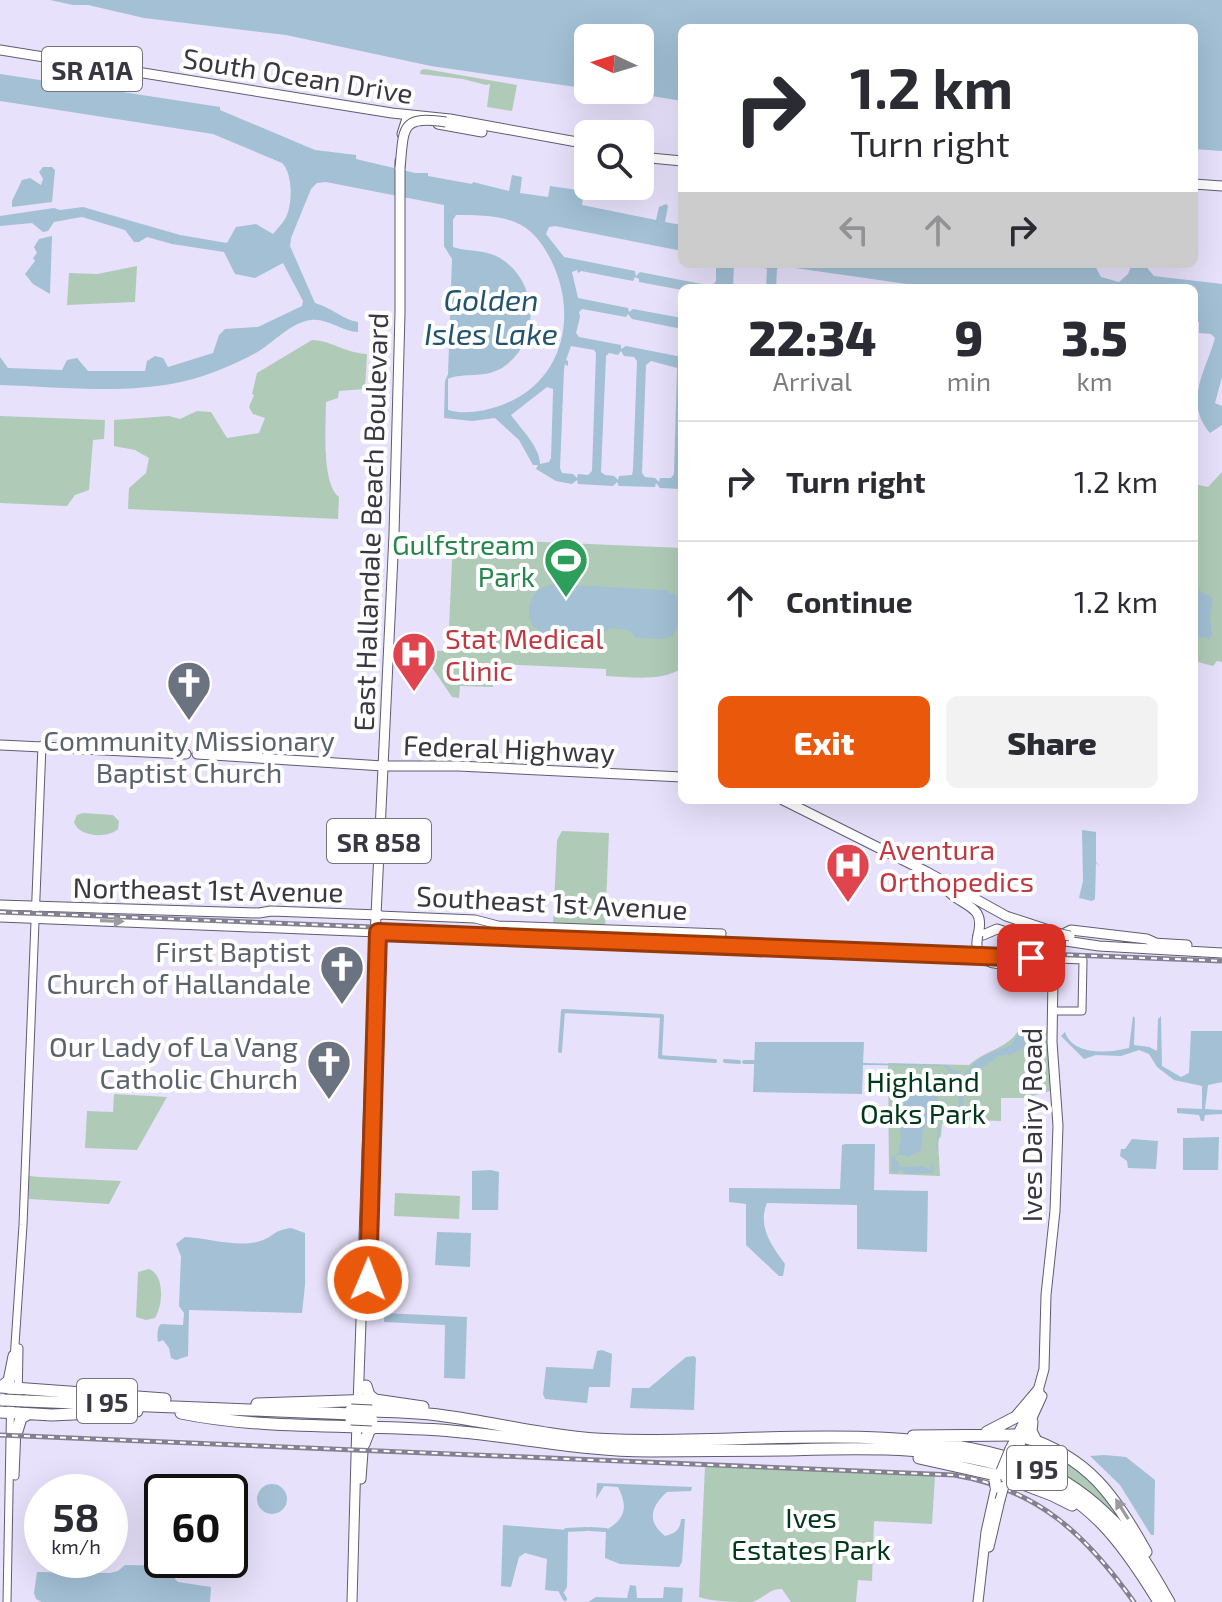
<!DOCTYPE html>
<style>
:root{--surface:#fff;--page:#f2f2f3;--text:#2b2b33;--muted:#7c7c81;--line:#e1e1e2;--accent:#ea580c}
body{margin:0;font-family:"Exo 2",sans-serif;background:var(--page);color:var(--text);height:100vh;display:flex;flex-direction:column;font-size:30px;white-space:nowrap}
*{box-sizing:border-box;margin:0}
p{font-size:26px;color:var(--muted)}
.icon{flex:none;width:44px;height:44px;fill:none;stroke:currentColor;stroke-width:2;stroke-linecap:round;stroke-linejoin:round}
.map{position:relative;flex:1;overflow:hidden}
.side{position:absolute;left:678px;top:284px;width:520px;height:520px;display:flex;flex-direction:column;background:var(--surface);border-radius:12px;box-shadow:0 8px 32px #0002}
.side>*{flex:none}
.guide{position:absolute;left:678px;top:24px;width:520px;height:244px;border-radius:12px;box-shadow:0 8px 32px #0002;background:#fff;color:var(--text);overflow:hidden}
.needle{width:52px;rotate:274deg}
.buttons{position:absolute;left:574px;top:24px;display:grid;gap:16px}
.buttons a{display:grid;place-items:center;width:80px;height:80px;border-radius:12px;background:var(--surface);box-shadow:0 8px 32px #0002;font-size:40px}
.speed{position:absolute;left:24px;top:1474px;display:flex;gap:16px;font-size:40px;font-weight:700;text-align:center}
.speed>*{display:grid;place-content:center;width:104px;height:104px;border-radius:50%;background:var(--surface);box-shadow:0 8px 32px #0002;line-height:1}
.speed small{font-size:20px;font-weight:400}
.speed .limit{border:4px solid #111;border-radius:12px;background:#fff;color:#111}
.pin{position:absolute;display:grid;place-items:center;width:68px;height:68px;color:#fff;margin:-34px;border-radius:16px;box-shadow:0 4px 12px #0006}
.me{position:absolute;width:88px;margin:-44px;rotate:1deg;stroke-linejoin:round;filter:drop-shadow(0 0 6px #0008)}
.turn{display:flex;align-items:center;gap:28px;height:168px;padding:0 40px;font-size:36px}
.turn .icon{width:104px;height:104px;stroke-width:2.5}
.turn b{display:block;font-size:56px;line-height:68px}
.lanes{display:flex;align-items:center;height:76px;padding:0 40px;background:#0003;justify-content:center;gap:40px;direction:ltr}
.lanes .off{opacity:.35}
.eta{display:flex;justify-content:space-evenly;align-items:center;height:136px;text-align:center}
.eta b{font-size:48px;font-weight:800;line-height:56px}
.button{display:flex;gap:16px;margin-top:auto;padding:16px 40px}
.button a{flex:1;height:92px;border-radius:12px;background:var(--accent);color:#fff;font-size:32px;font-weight:800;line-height:92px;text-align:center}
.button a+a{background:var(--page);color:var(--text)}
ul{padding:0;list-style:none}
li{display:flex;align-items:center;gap:24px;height:120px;padding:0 40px;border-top:2px solid var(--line)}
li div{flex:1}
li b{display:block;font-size:30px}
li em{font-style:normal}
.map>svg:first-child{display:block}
</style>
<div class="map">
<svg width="1222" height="1602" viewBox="0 0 1222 1602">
<rect width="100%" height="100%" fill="#e7e1fb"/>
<path fill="#afcbb7" d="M425,69L517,85L512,111L487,107L490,84L486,85L463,79L420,74L421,70Z
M137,266L135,302L67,305L69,273L97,274Z
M312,340C330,340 345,353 367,354L365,389L339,391L338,398L326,402C326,424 321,483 339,497L338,519L128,509L129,488L146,473L149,458L135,450L114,446V420L169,416L180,419L197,411L211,412L227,438L259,433L265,418L253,414L249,407L254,395L252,394L257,373Z
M0,416L105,420L104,439L93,440L89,490L75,495L67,506L0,503Z
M1222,472V662L1217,661L1213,666L1194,661V484L1208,487Z
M453,538L682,548V668C662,682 630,677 606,676V669L495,664L493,687L460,686L459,698L452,697L431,666L412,650L448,651Z
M83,813L113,815L119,821L118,829C108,839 78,837 74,822L77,815Z
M562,831L609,833L605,927L553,925L557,840Z
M1049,1029L1054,1090L1025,1098H1001V1121L969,1120L964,1116L960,1120L963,1124H942L941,1136L938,1140L940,1176L889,1174L888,1063L969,1065C987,1049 1005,1050 1019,1030Z
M114,1094L167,1097L137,1150L85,1148L87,1111L113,1112Z
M29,1176L40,1177L121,1181L109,1204L29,1199Z
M395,1193L460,1196L459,1219L394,1216Z
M149,1269C165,1275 163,1305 155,1318L146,1320L136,1317L138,1272Z
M1026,1440L1091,1474L1158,1576L1018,1457Z
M705,1466L935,1476L932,1524L874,1521L872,1581L858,1580L856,1602H791L782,1589C769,1588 764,1599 752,1602C737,1602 714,1602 699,1597Z"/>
<path fill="#a3c0d5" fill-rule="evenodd" d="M50,0H1222V151L1194,149V28H682V101L615,90H640V38H588V89L583,88L431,66L286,35L144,18L88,5H73Z
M0,74L99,89L100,86H103V89L220,107V110L315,150L356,155V159L415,173H428V176L472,184L473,182L509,191L512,175L522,177L520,193L548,197L550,186L584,191L582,205L656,220L659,207L666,204L668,206L665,222L682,225V251L555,226L549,227L546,234L564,257L635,271L636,276L640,272L712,286L716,281V264H734L733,288H682V290L639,282V279L635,277L633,281L581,271L578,273L577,270L572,272L578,298L628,308L629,312L633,309L682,318V329L632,319L628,314L626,317L582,309L579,312L580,317L576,333L579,337L621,345V349L626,346L682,357V489L660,488L656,483L655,487L619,486L617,482L613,486L578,484L577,480L572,484L556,481L536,469L538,465H533L519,440L495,418L472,421L444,418L445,381L448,374L452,259L444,246V205L326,182L317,183L311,189L291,238L290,246L315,303C331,307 343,320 358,322V332C342,332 328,318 311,320C292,322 275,341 259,351C236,364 210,375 185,381C125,395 61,387 0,385V357L8,368L62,370L67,360L77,358L88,371H145L147,361L155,356L163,358L168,367L213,353L219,335L225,329L258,327L302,306L303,301L283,263L255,278L235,274L224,252L172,244L147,237L139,242H134L125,230L82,217L54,222L48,231L43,232L32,223L0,226V216L54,208L60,210L83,207L180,235L227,243L236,227L256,224L273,234C277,229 282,224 285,219C293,206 293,173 282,163L213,134L0,101ZM456,215C477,215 503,215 521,225C536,233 545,248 552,262C578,317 563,382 502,405C486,411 465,415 448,410V379C463,372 483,379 502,368C542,342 539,282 500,258C485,249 468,252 453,247V220ZM571,346L594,350L596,353L592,471L588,475L578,474L577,478L573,474L562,473L560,468L564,369L565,364L568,366V361L566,360ZM621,351L624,356L634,357L637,361L633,470L632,475L619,476L618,480L614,476L605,475L601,472L606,356L609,353L618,355ZM651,361L677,368L674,474L671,478H660L659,482L655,478L645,477L642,473L646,365ZM547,387L553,389V392L551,458L549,462L540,464C540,447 521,429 511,415Z
M43,167H52L55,170L52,202L12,207V201L22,180L30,178L41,185L43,179L39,172Z
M52,236L50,294L33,284L25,274L35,261L33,258L37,253L34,247L39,239Z
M752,264H1036C1056,267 1074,264 1094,264L1101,277L1119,282L1128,274L1132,264H1144L1154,276L1222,284V377L1215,403L1222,406V425L1210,433C1183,401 1206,371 1215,338L1211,334L1199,333V322H1194V288H915L914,285L781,266L777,269L776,288H766L767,269Z
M554,584L664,590L677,596L682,620L672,636L660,639L636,638L629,630L611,628L594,638L545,635L532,625C524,606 532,587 554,584Z
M1197,589L1213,598L1210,617L1212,635L1209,640L1205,637L1199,638L1194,620V590Z
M1082,830L1096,832V862L1100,866L1096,863L1095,899L1092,901L1079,898L1083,881Z
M1133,1016L1135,1018L1134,1045L1149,1047L1157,1051L1158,1019L1161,1016L1162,1066L1181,1077L1189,1073L1191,1031H1222V1082L1208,1085L1205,1109L1222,1110V1114L1205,1115L1204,1121H1201L1199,1115L1177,1113V1108L1202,1109V1086L1174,1080L1157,1067L1149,1054L1139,1050L1121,1056L1096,1055L1084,1059L1061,1036L1065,1032C1073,1056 1109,1053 1129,1048Z
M1020,1030L1048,1032L1047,1038L1040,1041L1027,1040L1024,1048L1010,1055L997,1056V1058L981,1068L975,1077H971L970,1081H964L963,1106L958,1118L941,1120L945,1116L958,1115L959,1089L948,1088L950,1072L944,1066L863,1065L862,1094L753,1092L755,1042H864L863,1063L946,1065L955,1071H962L955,1079L959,1082C974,1060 983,1053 1010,1046Z
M911,1078L938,1086V1102L923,1129L921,1150L909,1157L899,1154L894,1157L901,1167L922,1166L932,1170C930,1159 936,1153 937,1143C937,1135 937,1131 940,1123L938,1146L932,1160L934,1173L906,1174L901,1170L895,1173L891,1171V1158L899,1152L901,1138L899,1120L904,1105L902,1087L904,1081Z
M1219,1137L1218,1170H1183V1138Z
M1132,1139L1158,1141L1156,1169L1128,1168L1127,1161L1120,1156L1121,1149H1125Z
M845,1144H875L874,1190L928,1191L927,1252L857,1249V1205L767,1203C757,1227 772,1246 785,1264L783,1276H779L746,1245V1204L729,1202V1188L840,1189L842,1145Z
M491,1170L499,1172L498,1210H472V1171Z
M291,1228L305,1233V1285L302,1313L189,1310L188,1356L176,1360L171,1358L169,1348L163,1340L158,1342C157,1337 157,1327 161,1324L183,1325L184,1313L179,1306L181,1256L176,1244L185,1237C208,1238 241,1249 263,1240C276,1235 272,1231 291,1228Z
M437,1232L471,1233L470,1267L435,1265Z
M384,1313L467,1317L465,1379L444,1378L445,1325L384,1322Z
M602,1350L612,1354L610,1387H589L587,1403L545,1399L543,1394L546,1367L593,1369L597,1351Z
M694,1356L696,1358L694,1410L630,1408L632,1388H649L686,1357Z
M1104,1455L1126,1457L1155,1480L1154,1535H1151L1120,1485L1090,1456Z
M597,1483L692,1487L691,1491L667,1492C650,1507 647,1522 665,1536C676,1533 680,1530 681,1519H685L682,1562L679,1567L620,1564L605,1558L606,1530C626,1519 628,1506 618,1487L604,1486L596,1499Z
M257 1499a15 15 0 1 1 30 0a15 15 0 1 1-30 0Z
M503,1525L568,1530L567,1587L564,1592L545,1590L547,1559L525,1553L519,1557L511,1587L501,1586Z
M125,1565L175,1566V1579L178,1582L211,1587L210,1602H42L36,1599L34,1593L37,1572L110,1573L118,1571Z
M630,1585L636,1586L637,1598H663L664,1587L683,1588L682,1602H588L596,1597L627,1598Z"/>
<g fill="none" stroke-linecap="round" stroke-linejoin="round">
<path stroke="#a3c0d5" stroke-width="4" d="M605,1013L662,1016L660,1057L671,1058
M560,1051L563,1011L603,1013
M673,1058L715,1061
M725,1061L739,1062
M744,1062H757
M590,1529L606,1530
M566,1530L587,1529
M561,1592L565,1599"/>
<g stroke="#615b72" stroke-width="9">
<path id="secondary" d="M379,915L475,919L498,925L722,933L721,945
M378,932L1083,960L1082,1011H1053
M14,1360L23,1225L42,745
M18,1404L19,1348
M15,1476L17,1428
M7,1602L11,1384"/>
</g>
<g stroke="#615b72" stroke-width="11">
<path id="primary" d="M0,50L392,113L450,119L588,144
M438,124L482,132
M402,134L408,115
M640,157L682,161
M1194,184L1222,186
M1,745L186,754
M197,754L383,766H458L682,777
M783,800L927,872L1006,916L1061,934
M946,889C963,908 986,904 978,935
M0,905L259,913L271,911L379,915
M0,917L378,932
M1019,928L1045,937
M983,935L997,929L1044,944L1071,930L1147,939L1158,944
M1059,940L1099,946L1222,953
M1153,943L1187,945
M1005,962L1042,966L1053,977L1052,1042L1058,1126L1055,1211L1046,1295L1044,1369L1036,1398L1010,1449
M358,1405L374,958L394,534L400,313V161
M1017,1451L1042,1396
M361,1479L364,1438
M989,1547L1000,1500
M352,1602L357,1420
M978,1602L986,1532L996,1487"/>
</g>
<g stroke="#615b72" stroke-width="13">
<path id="highway" d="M366,1386L369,1395L375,1400
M0,1387L165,1399
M1,1387L9,1381L14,1356
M25,1401L352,1414
M257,1404L375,1400L423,1407
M372,1411C397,1412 421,1412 445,1416C503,1424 560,1439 619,1440C747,1444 902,1420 1024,1463C1054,1473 1083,1492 1106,1514C1133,1538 1151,1571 1169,1602
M0,1412L52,1415L137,1411
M181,1413C263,1430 356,1424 440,1430C510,1435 579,1451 650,1451C694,1451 739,1450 783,1450C862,1448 946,1444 1022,1472C1090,1497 1123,1543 1159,1602
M1032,1422L1031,1431L1036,1441
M17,1431L21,1418L28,1414
M987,1432L1016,1417L1038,1391
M913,1436L1017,1435
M1024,1437C1088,1457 1115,1496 1146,1552
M364,1444L369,1431L374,1427
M919,1458L1000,1476
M1007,1478L1052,1495L1072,1505"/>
</g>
<use href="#secondary" stroke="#fff" stroke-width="7"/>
<use href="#primary" stroke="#fff" stroke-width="9"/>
<use href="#highway" stroke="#fff" stroke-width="11"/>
<g stroke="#848091" stroke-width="5">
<path id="rail" d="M0,912L1222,961
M0,1435L954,1475C1038,1489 1086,1535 1134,1602"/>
</g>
<use href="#rail" stroke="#fff" stroke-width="2" stroke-dasharray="6" stroke-linecap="butt"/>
<g stroke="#615b72" stroke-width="11" stroke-linecap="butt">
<path id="primary-bridge" d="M400,168C404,128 400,115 446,122
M978,935C973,957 985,964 1005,964
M1045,937L1059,940
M1059,967L1061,934L1070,936
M1001,1471L1010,1449
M1008,1473L1017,1451
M1000,1500L1004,1486"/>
</g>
<g stroke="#615b72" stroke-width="13" stroke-linecap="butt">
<path id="highway-bridge" d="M4,1400L25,1401
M351,1410L372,1411
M351,1419L372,1420
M995,1480L996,1487"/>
</g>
<use href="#primary-bridge" stroke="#fff" stroke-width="9"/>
<use href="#highway-bridge" stroke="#fff" stroke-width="11"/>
</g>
<defs><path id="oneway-solid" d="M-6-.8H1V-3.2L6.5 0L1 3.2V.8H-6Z" transform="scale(2)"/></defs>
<g fill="#9c9ba0">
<use href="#oneway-solid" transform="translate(112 921) rotate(2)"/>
<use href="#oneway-solid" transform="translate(1122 1509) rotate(-122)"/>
</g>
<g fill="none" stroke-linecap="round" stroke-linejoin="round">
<g stroke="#983908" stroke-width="20">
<path id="route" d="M368,1280L378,932L1031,958"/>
</g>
<use href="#route" stroke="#ea580c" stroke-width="14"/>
</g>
<defs>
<g id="stadium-pin" transform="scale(2.3)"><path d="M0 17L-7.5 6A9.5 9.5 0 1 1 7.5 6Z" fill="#2e9e5b" stroke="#fff"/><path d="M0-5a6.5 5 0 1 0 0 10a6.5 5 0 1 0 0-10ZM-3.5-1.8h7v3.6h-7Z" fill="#fff"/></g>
<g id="hospital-pin" transform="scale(2.3)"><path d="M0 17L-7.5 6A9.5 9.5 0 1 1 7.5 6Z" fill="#e0444e" stroke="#fff"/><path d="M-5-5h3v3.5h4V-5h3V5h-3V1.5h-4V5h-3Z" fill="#fff"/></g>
<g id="church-pin" transform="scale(2.3)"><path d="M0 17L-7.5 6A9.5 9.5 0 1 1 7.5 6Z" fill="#6b7280" stroke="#fff"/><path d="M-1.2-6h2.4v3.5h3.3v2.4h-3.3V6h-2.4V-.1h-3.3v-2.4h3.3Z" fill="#fff"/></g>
</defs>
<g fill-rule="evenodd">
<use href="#stadium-pin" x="566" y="560"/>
<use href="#hospital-pin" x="414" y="654"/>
<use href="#church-pin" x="189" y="683"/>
<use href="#hospital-pin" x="848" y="865"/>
<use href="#church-pin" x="342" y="967"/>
<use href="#church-pin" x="329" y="1062"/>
</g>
<g text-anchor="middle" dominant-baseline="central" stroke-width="8" stroke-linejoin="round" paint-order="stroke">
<g fill="#fff" stroke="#74737a" stroke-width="2">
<rect x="42" y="47" width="100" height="44" rx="6"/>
<rect x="327" y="819" width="104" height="44" rx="6"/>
<rect x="77" y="1379" width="60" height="44" rx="6"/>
<rect x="1007" y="1446" width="60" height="44" rx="6"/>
</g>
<g font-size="26" font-weight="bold" fill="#393741">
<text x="92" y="69">SR A1A</text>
<text x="379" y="841">SR 858</text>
<text x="107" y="1401">I 95</text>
<text x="1037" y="1468">I 95</text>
</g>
<g font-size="28" fill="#393741" stroke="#fff">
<text transform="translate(298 75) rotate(9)">South Ocean Drive</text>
<text transform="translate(370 522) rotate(-88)">East Hallandale Beach Boulevard</text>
<text transform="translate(509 748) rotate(2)">Federal Highway</text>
<text transform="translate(208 889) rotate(1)">Northeast 1st Avenue</text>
<text transform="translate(552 902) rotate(3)">Southeast 1st Avenue</text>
<text transform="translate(1031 1125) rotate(-90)">Ives Dairy Road</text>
</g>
<g font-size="28" fill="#27864d" stroke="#fff" text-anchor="end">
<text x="535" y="544">Gulfstream<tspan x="535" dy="32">Park</tspan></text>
</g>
<g font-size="28" fill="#be3a42" stroke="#fff" text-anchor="start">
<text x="445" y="638">Stat Medical<tspan x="445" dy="32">Clinic</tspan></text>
<text x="879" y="849">Aventura<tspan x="879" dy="32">Orthopedics</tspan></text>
</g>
<g font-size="28" fill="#5b616d" stroke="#fff" text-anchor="end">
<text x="189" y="740" text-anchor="middle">Community Missionary<tspan x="189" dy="32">Baptist Church</tspan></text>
<text x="311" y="951">First Baptist<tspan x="311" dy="32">Church of Hallandale</tspan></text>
<text x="298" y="1046">Our Lady of La Vang<tspan x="298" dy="32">Catholic Church</tspan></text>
</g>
<g font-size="28" fill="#01371b" stroke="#fff">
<text x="923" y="1081">Highland<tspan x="923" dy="32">Oaks Park</tspan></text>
<text x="811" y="1517">Ives<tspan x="811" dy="32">Estates Park</tspan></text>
</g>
<g font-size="30" font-style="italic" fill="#225371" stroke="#fff">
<text x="491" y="299">Golden<tspan x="491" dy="34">Isles Lake</tspan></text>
</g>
</g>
</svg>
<div class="buttons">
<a><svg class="needle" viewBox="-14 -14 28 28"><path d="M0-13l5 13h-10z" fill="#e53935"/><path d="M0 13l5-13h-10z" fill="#7c7c81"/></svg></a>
<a><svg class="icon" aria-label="search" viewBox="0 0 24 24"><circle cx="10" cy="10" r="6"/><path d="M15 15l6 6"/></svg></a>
</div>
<div class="speed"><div>58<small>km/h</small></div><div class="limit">60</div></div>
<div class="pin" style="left:1031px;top:958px;background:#d93025"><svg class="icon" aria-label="arrive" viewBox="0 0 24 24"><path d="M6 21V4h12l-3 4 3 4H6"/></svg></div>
<svg class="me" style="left:368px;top:1280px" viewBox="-20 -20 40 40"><circle r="17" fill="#ea580c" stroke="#fff" stroke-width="3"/><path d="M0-11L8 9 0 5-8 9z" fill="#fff"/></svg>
<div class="guide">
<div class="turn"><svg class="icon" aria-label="right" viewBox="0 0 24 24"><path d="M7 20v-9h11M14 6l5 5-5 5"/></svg><div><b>1.2 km</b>Turn right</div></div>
<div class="lanes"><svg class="icon off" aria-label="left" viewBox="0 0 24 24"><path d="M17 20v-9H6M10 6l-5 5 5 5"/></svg><svg class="icon off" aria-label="ahead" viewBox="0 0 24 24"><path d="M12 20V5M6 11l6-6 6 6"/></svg><svg class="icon" aria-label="right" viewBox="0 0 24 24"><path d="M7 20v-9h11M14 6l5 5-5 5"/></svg></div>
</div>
<section class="side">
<div class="eta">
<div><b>22:34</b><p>Arrival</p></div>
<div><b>9</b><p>min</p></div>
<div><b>3.5</b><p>km</p></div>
</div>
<ul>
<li><svg class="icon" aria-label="right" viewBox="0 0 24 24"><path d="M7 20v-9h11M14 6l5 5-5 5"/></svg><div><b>Turn right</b></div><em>1.2 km</em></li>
<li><svg class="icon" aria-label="ahead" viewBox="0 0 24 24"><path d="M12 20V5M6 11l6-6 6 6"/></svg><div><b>Continue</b></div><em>1.2 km</em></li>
</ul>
<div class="button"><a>Exit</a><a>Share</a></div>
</section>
</div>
